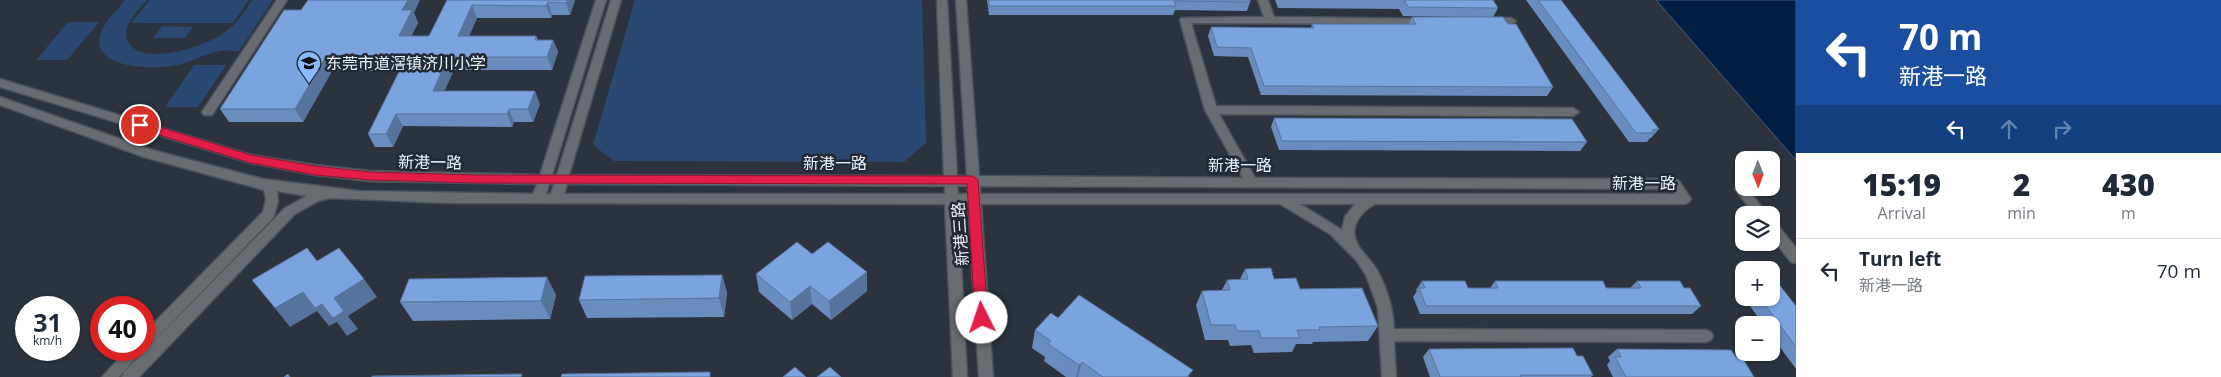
<!DOCTYPE html>
<meta charset="utf-8">
<style>
:root{--surface:#fff;--page:#f6f6f7;--text:#1f2937;--muted:#747a83;--line:#e0e1e3}
body{margin:0;font-family:"Open Sans","Noto Sans SC",sans-serif;background:var(--page);color:var(--text);height:100vh;display:flex;flex-direction:column;font-size:19px;white-space:nowrap}
*{box-sizing:border-box;margin:0}
p{font-size:16px;color:var(--muted)}
.icon{flex:none;width:28px;height:28px;fill:none;stroke:currentColor;stroke-width:2;stroke-linecap:round;stroke-linejoin:round}
.map{position:relative;flex:1;overflow:hidden}
.panel{display:flex;flex-direction:column;background:var(--surface);width:425px}
.panel>*{flex:none}
.guide{background:#1a4fa0;color:#fff;overflow:hidden}
.needle{width:32px;rotate:179deg}
.controls{position:absolute;left:1735px;top:151px;display:grid;gap:10px}
.controls a{display:grid;place-items:center;width:45px;height:45px;border-radius:10px;background:var(--surface);box-shadow:0 1px 4px #0004;font-size:25px}
.speed{position:absolute;left:15px;top:296px;display:flex;gap:10px;font-size:25px;font-weight:700;text-align:center}
.speed>*{display:grid;place-content:center;width:65px;height:65px;border-radius:50%;background:var(--surface);box-shadow:0 1px 4px #0004;line-height:1}
.speed small{font-size:12px;font-weight:400}
.speed .limit{border:8px solid #d22;background:#fff;color:#111}
.pin{position:absolute;display:grid;place-items:center;width:42px;height:42px;color:#fff;margin:-21px;border:2px solid #fff;border-radius:50%;box-shadow:0 1px 5px #0007}
.me{position:absolute;width:55px;margin:-28px;rotate:356deg;stroke-linejoin:round;filter:drop-shadow(0 0 4px #0008)}
.turn{display:flex;align-items:center;gap:18px;height:105px;padding:0 20px;font-size:22px}
.turn .icon{width:65px;height:65px;stroke-width:2.5}
.turn b{display:block;font-size:35px;line-height:42px}
.lanes{display:flex;align-items:center;height:48px;padding:0 20px;background:#0003;justify-content:center;gap:25px;direction:ltr}
.lanes .off{opacity:.35}
.eta{display:flex;justify-content:space-evenly;align-items:center;height:85px;text-align:center}
.eta b{font-size:30px;font-weight:800;line-height:35px}
ul{padding:0;list-style:none}
li{display:flex;align-items:center;gap:15px;height:65px;padding:0 20px;border-top:1px solid var(--line)}
li div{flex:1}
li b{display:block;font-size:19px}
li em{font-style:normal}
main{display:flex;flex:1;min-height:0}
.map>svg:first-child{display:block}
</style>
<main>
<div class="map">
<svg width="1796" height="377" viewBox="0 0 1796 377">
<rect width="100%" height="100%" fill="#2c333e"/>
<path fill="#2a4871" d="M125,0H147C140,8 130,18 127,28C125,35 126,40 131,46C150,65 207,46 225,32C237,24 244,12 252,0H273L239,51C233,51 226,50 220,51C205,53 189,64 172,66C151,70 85,68 102,30C107,19 118,9 125,0Z
M150,0H249L233,23H131Z
M635,0H922L926,143L904,162L614,161L593,145Z
M68,22H99L67,60H36Z
M162,26L193,27L185,38H153Z
M194,65H226L198,107H165Z"/>
<path fill="#031e43" stroke="#4a5e7a" d="M1656,0H1796V160Z"/>
<g fill="none" stroke-linecap="round" stroke-linejoin="round">
<g stroke="#4b525c" stroke-width="3">
<path id="minor" d="M277,0H287L212,115H204L202,112L204,109Z
M596,0H606L552,175H557L611,0H621L569,175L944,176L937,0H947L957,176H967L956,0H966L979,176L1243,178L1205,110L1180,20L1181,18L1264,17L1258,0H1268L1274,17L1432,19L1433,21L1432,23L1428,24L1191,23L1216,106L1573,108L1579,112L1573,116L1219,114L1255,178L1675,179L1679,181L1691,199L1689,202L1685,204H1375C1360,212 1348,228 1358,245C1363,254 1372,261 1377,270C1387,288 1393,308 1394,329L1706,330L1711,332L1713,336L1711,340L1706,342L1394,341L1396,377H1382L1378,308L1366,275L1356,260L1330,234L1280,204H981L993,377H979L968,204H958L967,377H953L945,204L449,203L330,198L318,201L295,214L139,377H122L124,372L285,208L307,196L277,191L278,202L273,218L149,346L144,348V333L263,212L266,199L264,190L144,157L0,105V97L152,150L263,179L359,191L533,194L537,184L370,181L315,175L251,163L0,87V79L251,155L315,165L370,171L540,175ZM549,184H554L551,194H546ZM567,184L945,186V194H564ZM957,186H967L968,194H958ZM980,186L1671,189L1675,194H980ZM1300,204H1355L1345,217L1342,230Z
M1490,18H1511L1516,21L1511,24L1486,23L1485,21L1486,19Z
M1741,184L1747,188L1768,215H1755L1735,189L1737,186Z
M1771,222L1776,223L1796,248V263L1791,262L1771,237Z
M127,350H143L119,377H102Z"/>
</g>
<use href="#minor" fill="#696d72" fill-rule="evenodd"/>
</g>
<path fill="#6a8dc0" d="M447,0H575L570,15H552L551,18H477L469,36H536L538,40H553L558,52L552,70H454L444,91L540,104L533,122H514L512,127L403,126L393,147H375L368,134L399,71H332L303,122H229L220,109L414,13L418,23L411,36H429Z
M987,0H1250V2L1247,11L1175,10L1173,15H989Z
M1275,0H1493L1498,8L1493,17L1508,24L1553,87L1547,96L1261,95L1248,57L1214,56L1208,36L1211,27L1311,28L1312,24H1409L1412,17H1464L1403,16L1399,9L1278,8Z
M1526,0H1561L1659,129L1651,138H1650L1647,142H1629Z
M1274,118L1587,142L1580,151L1279,150L1271,127Z
M812,254L867,291L831,320L812,304L792,320L759,292L756,274Z
M1245,269L1274,279L1300,289L1378,326L1368,341L1313,342L1312,344H1296L1292,352L1254,353L1251,345L1230,346L1228,340H1205L1196,305L1202,291L1222,290L1227,280L1240,279Z
M722,275L727,293L724,317L587,318L579,300Z
M1422,281L1468,288H1490L1495,281L1612,288H1630L1637,281L1684,288L1701,306L1692,314H1420L1413,297L1417,291L1416,290Z
M1744,281V297L1737,288Z
M556,295L550,319L413,321L400,302Z
M1744,298H1771L1796,306V369L1771,335V325H1764Z
M1058,318L1190,377H1066L1044,361L1045,357L1032,348L1035,330Z
M1429,349L1577,356L1593,375L1591,377H1430L1423,357Z
M1617,349L1736,357L1754,377H1613L1607,365L1610,361L1608,357Z"/>
<path fill="#56739c" d="M408,0H420L414,13L418,23L405,49L399,36L402,10Z
M567,0H575L570,15L566,3Z
M548,2L552,15L551,18L546,6Z
M472,5L477,18L464,48L458,36Z
M553,40L558,52L552,70L547,57Z
M448,57L454,70L439,103L433,91Z
M325,58L332,71L303,122L295,109Z
M535,91L540,104L533,122L528,109Z
M509,109L514,122L512,127L507,114Z
M396,114L403,126L393,147L386,134Z
M867,272V291L831,320L829,301Z
M722,275L727,293L724,317L719,298Z
M547,277L556,295L550,319L541,301Z
M364,279L377,297L348,316L358,329L347,336L337,322L329,326L317,311L290,327L275,308L303,292L334,298Z
M810,286L812,304L792,320L790,302Z
M1082,362L1078,377H1076L1079,365Z"/>
<path fill="#7ba4df" stroke="#56739c" d="M308,0H408L402,10H412L399,36H429L447,0H567L566,3L548,2L546,6L472,5L458,36H536L535,40H553L547,57H448L433,91H535L528,109H509L507,114H396L386,134H368L406,58H325L295,109H220L284,10H301Z
M989,0H1250V2L1174,1L1176,6H989Z
M1404,0H1493L1498,8L1408,7Z
M1538,0H1561L1659,129L1652,130L1654,133H1636Z
M1412,17H1503L1508,24H1516L1553,87L1264,86L1251,48L1217,47L1211,27L1314,28L1312,24H1416Z
M1274,118L1572,119L1587,142L1282,141Z
M797,242L812,254L828,242L867,272L829,301L810,286L790,302L756,274Z
M307,248L317,261L339,248L364,279L334,298L344,311L333,318L322,304L315,308L303,292L275,308L252,280Z
M1271,268L1274,279L1296,278L1300,289L1362,288L1378,326L1319,327L1320,330H1297L1300,338H1261L1259,331H1237L1235,325H1211L1202,291L1230,290L1227,280L1248,279L1245,269Z
M722,275L719,298L579,300L585,276Z
M547,277L541,301L400,302L409,279Z
M1422,281H1465L1468,288H1498L1495,281H1603L1606,288H1641L1637,281H1680L1684,288H1690L1701,306H1426L1419,288H1425Z
M1771,283H1778L1796,306V347L1760,298H1771Z
M1079,295L1193,370L1187,377H1103L1082,362L1079,365L1048,344L1051,341L1035,330L1051,313L1058,318Z
M1573,348L1577,356H1583L1593,375H1520L1521,377H1440L1429,349Z
M1617,349L1731,350L1736,357H1742L1754,377H1626L1615,357H1621Z
M795,367L806,377H783Z
M830,367L841,377H817Z
M710,372V377H561L562,374Z
M288,374L290,377H284Z
M522,374L521,377H372V376Z"/>
<path fill="#e11d48" stroke="#92132f" d="M140,121L251,155L315,166L370,172L476,175L973,176L978,180L988,318L986,322L982,323L977,322L975,318L967,184L476,183L370,180L315,175L251,163L136,128L134,125L136,122Z"/>
<defs>
<g id="school-pin" transform="scale(1.25)"><path d="M0 17L-7.5 6A9.5 9.5 0 1 1 7.5 6Z" fill="#8bbafc" stroke="#222934"/><path d="M0-5L7-2L0 1L-7-2ZM-4 1L0 2.5L4 1V4Q0 6-4 4Z" fill="#111"/></g>
</defs>
<g fill-rule="evenodd">
<use href="#school-pin" x="309" y="63"/>
</g>
<g text-anchor="middle" dominant-baseline="central" stroke-width="5" stroke-linejoin="round" paint-order="stroke">
<g font-size="16" fill="#eef3fa" stroke="#222934" text-anchor="start">
<text x="326" y="63">东莞市道滘镇济川小学</text>
</g>
<g font-size="16" fill="#eef3fa" stroke="#222934">
<text transform="translate(430 162) rotate(1)">新港一路</text>
<text x="835" y="163">新港一路</text>
<text x="1240" y="165">新港一路</text>
<text x="1644" y="183">新港一路</text>
<text transform="translate(960 234) rotate(-94)">新港三路</text>
</g>
</g>
</svg>
<div class="controls">
<a><svg class="needle" viewBox="-14 -14 28 28"><path d="M0-13l5 13h-10z" fill="#e53935"/><path d="M0 13l5-13h-10z" fill="#747a83"/></svg></a>
<a><svg class="icon" aria-label="layers" viewBox="0 0 24 24"><path d="M12 4l9 5-9 5-9-5zM3 14l9 5 9-5"/></svg></a>
<a>+</a>
<a>−</a>
</div>
<div class="speed"><div>31<small>km/h</small></div><div class="limit">40</div></div>
<div class="pin" style="left:140px;top:125px;background:#d93025"><svg class="icon" aria-label="arrive" viewBox="0 0 24 24"><path d="M6 21V4h12l-3 4 3 4H6"/></svg></div>
<svg class="me" style="left:982px;top:318px" viewBox="-20 -20 40 40"><circle r="19" fill="#fff"/><path d="M0-13L10 11 0 6-10 11z" fill="#e11d48"/></svg>
</div>
<section class="panel">
<div class="guide">
<div class="turn"><svg class="icon" aria-label="left" viewBox="0 0 24 24"><path d="M17 20v-9H6M10 6l-5 5 5 5"/></svg><div><b>70 m</b>新港一路</div></div>
<div class="lanes"><svg class="icon" aria-label="left" viewBox="0 0 24 24"><path d="M17 20v-9H6M10 6l-5 5 5 5"/></svg><svg class="icon off" aria-label="ahead" viewBox="0 0 24 24"><path d="M12 20V5M6 11l6-6 6 6"/></svg><svg class="icon off" aria-label="right" viewBox="0 0 24 24"><path d="M7 20v-9h11M14 6l5 5-5 5"/></svg></div>
</div>
<div class="eta">
<div><b>15:19</b><p>Arrival</p></div>
<div><b>2</b><p>min</p></div>
<div><b>430</b><p>m</p></div>
</div>
<ul>
<li><svg class="icon" aria-label="left" viewBox="0 0 24 24"><path d="M17 20v-9H6M10 6l-5 5 5 5"/></svg><div><b>Turn left</b><p>新港一路</p></div><em>70 m</em></li>
</ul>
</section>
</main>
